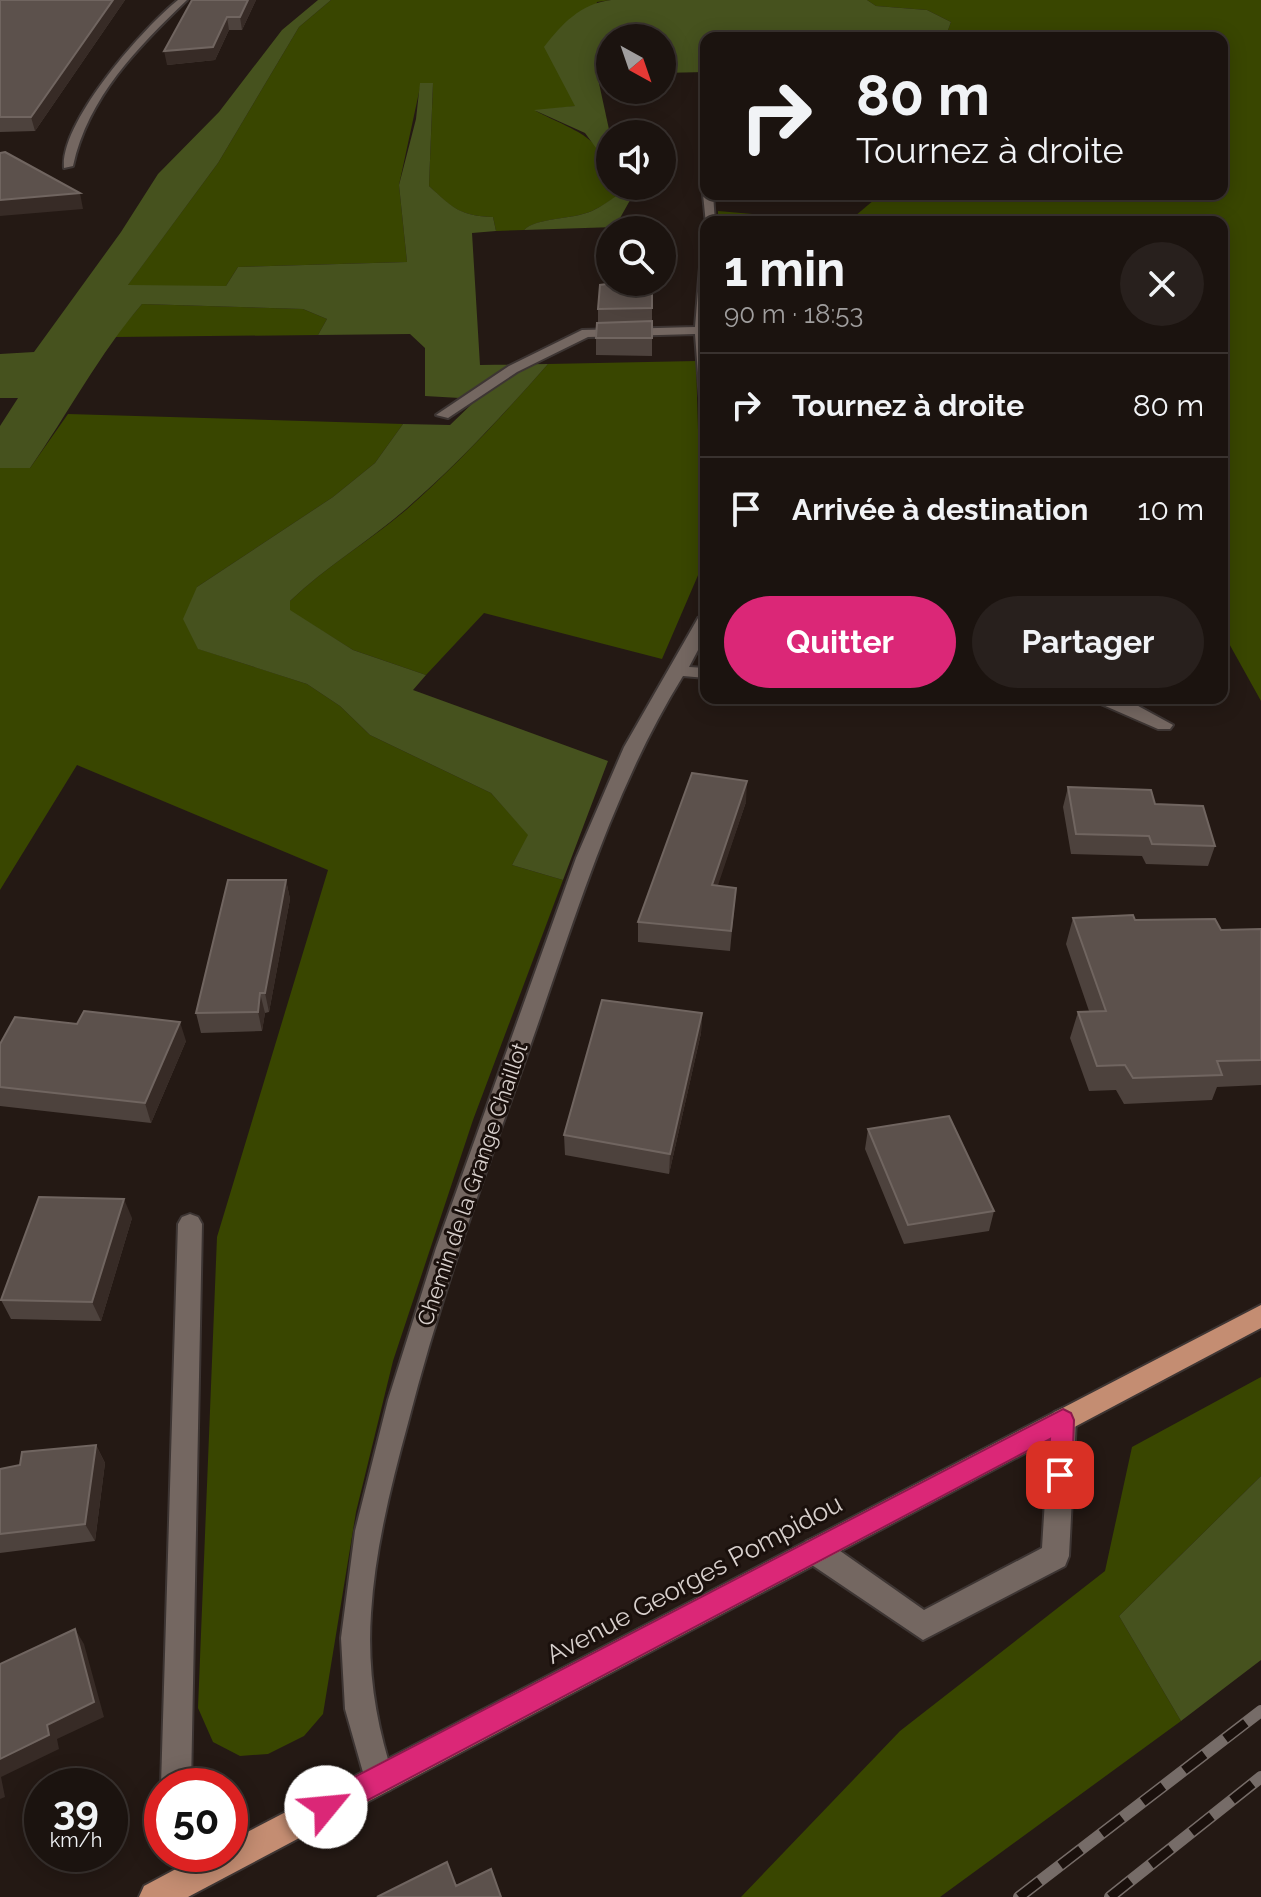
<!DOCTYPE html>
<html lang="fr">
<meta charset="utf-8">
<style>
:root{--surface:#1b130f;--page:#28201d;--text:#f1f3f6;--muted:#a09e9e;--line:#39322f;--accent:#db2777}
body{margin:0;font-family:Raleway,sans-serif;background:var(--page);color:var(--text);height:100vh;display:flex;flex-direction:column;font-size:30px;white-space:nowrap}
*{box-sizing:border-box;margin:0}
p{font-size:26px;color:var(--muted)}
.icon{flex:none;width:44px;height:44px;fill:none;stroke:currentColor;stroke-width:2;stroke-linecap:round;stroke-linejoin:round}
.map{position:relative;flex:1;overflow:hidden}
.sheet{position:absolute;left:700px;top:216px;width:528px;height:488px;display:flex;flex-direction:column;background:var(--surface);border-radius:16px;box-shadow:0 4px 20px #0003,0 0 0 2px var(--line)}
.sheet>*{flex:none}
.top-card{position:absolute;left:700px;top:32px;width:528px;height:168px;border-radius:16px;box-shadow:0 4px 20px #0003,0 0 0 2px var(--line);background:#1b130f;color:var(--text);overflow:hidden}
.needle{width:52px;rotate:140deg}
.tools{position:absolute;left:596px;top:24px;display:grid;gap:16px}
.tools a{display:grid;place-items:center;width:80px;height:80px;border-radius:50%;background:var(--surface);box-shadow:0 4px 20px #0003,0 0 0 2px var(--line);font-size:40px}
.speed{position:absolute;left:24px;top:1768px;display:flex;gap:16px;font-size:40px;font-weight:700;text-align:center}
.speed>*{display:grid;place-content:center;width:104px;height:104px;border-radius:50%;background:var(--surface);box-shadow:0 4px 20px #0003,0 0 0 2px var(--line);line-height:1}
.speed small{font-size:20px;font-weight:400}
.speed .limit{border:12px solid #d22;background:#fff;color:#111}
.pin{position:absolute;display:grid;place-items:center;width:68px;height:68px;color:#fff;margin:-34px;border-radius:16px;box-shadow:0 4px 12px #0006}
.me{position:absolute;width:88px;margin:-44px;rotate:62deg;stroke-linejoin:round;filter:drop-shadow(0 0 6px #0008)}
.turn{display:flex;align-items:center;gap:28px;height:168px;padding:0 24px;font-size:36px}
.turn .icon{width:104px;height:104px;stroke-width:2.5}
.turn b{display:block;font-size:56px;line-height:68px}
.round{display:grid;place-items:center;flex:none;width:84px;height:84px;border-radius:42px;background:var(--page)}
.head{display:flex;align-items:center;justify-content:space-between;height:136px;padding:0 24px}
h1{font-size:48px;font-weight:700;line-height:60px}
.cta{display:flex;gap:16px;margin-top:auto;padding:16px 24px}
.cta a{flex:1;height:92px;border-radius:48px;background:var(--accent);color:#fff;font-size:32px;font-weight:700;line-height:92px;text-align:center}
.cta a+a{background:var(--page);color:var(--text)}
ul{padding:0;list-style:none}
li{display:flex;align-items:center;gap:24px;height:104px;padding:0 24px;border-top:2px solid var(--line)}
li div{flex:1}
li b{display:block;font-size:30px}
li em{font-style:normal}
.map>svg:first-child{display:block}
</style>
<div class="map">
<svg width="1261" height="1897" viewBox="0 0 1261 1897">
<rect width="100%" height="100%" fill="#241914"/>
<path fill="#394600" d="M331,0H611L597,2L576,106L536,111C571,130 610,137 610,186H619L620,194C611,200 601,207 592,211C572,220 538,217 524,230L496,231L493,217C460,216 452,208 429,186L433,84L421,83L399,185L407,262L238,267L226,286H127L218,163L299,27Z
M867,0H1261V701L1222,631V222H718V211L848,222L881,194H1222V38H945L951,22L927,10L876,6Z
M142,304L303,309L327,319L318,335L114,337Z
M696,361L702,566L662,659L484,613L426,675L353,650L290,611V601C325,567 368,542 406,510C457,465 503,415 548,364Z
M68,414L403,424L375,463L333,497L197,587L199,649L307,684L340,706L370,735L491,793L529,835L512,865L563,880L473,1120L393,1361L356,1512L323,1714L304,1736L268,1754L240,1756L213,1742L198,1708L217,1237L328,870L77,765L0,890V468H30Z
M1261,1377V1476L1119,1616L1181,1721L940,1897H741L900,1731L1105,1571L1132,1447Z"/>
<path fill="#46521e" d="M318,0H331L299,27L218,163L128,285L226,286L238,267L407,262L399,185L416,119L420,83H433L429,186C453,208 460,216 493,217L496,231L472,233L480,365L548,364C503,415 457,465 406,509C368,542 325,567 290,601V610L353,650L426,675L413,690L608,761L563,880L512,865L528,835L491,793L370,735L340,706L307,684L198,649L183,619L197,587L333,497L375,463L403,424L450,425L477,399L425,396V348L410,334L318,335L327,319L303,309L142,304C99,354 68,414 30,468H0V426L18,398H0V354L34,352L121,232L158,174L219,112L282,30Z
M611,0H867L876,6L927,10L951,22L945,38H706V72L662,73V38H610V73L597,74L610,134V167L585,133L534,110L575,106L544,47C562,24 580,4 611,0Z
M619,186H638L615,227L524,230C537,217 572,220 592,211C601,207 610,200 619,194Z
M1261,1476V1660L1181,1721L1119,1616Z"/>
<g fill="none" stroke-linecap="round" stroke-linejoin="round">
<g stroke="#3d3533" stroke-width="4">
<path id="minor" d="M178,0H187C138,47 88,97 73,166L64,168C60,122 143,28 178,0Z
M706,191V194H713L715,222L706,224L703,194Z
M706,264V403L700,399L695,334L588,337L517,372L448,418L436,415L509,366L582,330L695,327L700,267Z
M706,613V635L689,667L706,668V678L683,676C610,794 573,926 527,1055C484,1177 440,1298 408,1423C391,1485 375,1549 371,1613C367,1671 376,1724 394,1779L390,1790L379,1794L368,1790L345,1709L341,1638L355,1531L388,1400L436,1248L576,858L624,747L698,618Z
M1087,698L1129,701L1173,725L1170,729H1158Z
M190,1214L198,1217L202,1224L191,1786H162V1789L161,1786L178,1224L182,1217Z
M1063,1408L1072,1412L1076,1420L1069,1556L1065,1566L923,1640L806,1561L802,1551L806,1541L816,1537L826,1541L924,1610L1042,1548L1050,1420L1054,1412Z"/>
</g>
<g stroke="#3d3533" stroke-width="4">
<path id="major" d="M1261,1305V1328L188,1897H139L144,1886L204,1854H230V1841Z"/>
</g>
<use href="#minor" fill="#746761" fill-rule="evenodd"/>
<use href="#major" fill="#c48d72" fill-rule="evenodd"/>
<g stroke="#766c68" stroke-width="12">
<path id="rail" d="M1019,1897L1261,1711
M1110,1897L1261,1777"/>
</g>
<use href="#rail" stroke="#1a100c" stroke-width="9" stroke-dasharray="26" stroke-linecap="butt"/>
</g>
<path fill="#4d423d" d="M0,0H125L35,131L0,132Z
M192,0H256L242,30H229L215,60L167,65Z
M652,282V356L596,355V338L598,322V309Z
M1068,787L1155,804L1215,846L1208,866L1146,864L1142,856L1071,854L1063,807Z
M746,802L717,886L736,888L730,951L638,942V922Z
M286,880L290,899L269,1012L265,1013L262,1031L201,1033L196,1013Z
M1073,918L1135,920L1221,930L1261,929V1085L1217,1087L1212,1100L1124,1104L1116,1090L1089,1091L1070,1038L1078,1012L1089,1011L1066,944Z
M702,1013L701,1033L669,1174L565,1155L564,1135Z
M186,1041L151,1123L0,1106V1044Z
M868,1129L994,1211L989,1231L904,1244L865,1149Z
M132,1218L101,1321L11,1319L1,1300Z
M96,1445L105,1463L95,1541L0,1553V1469L20,1465Z"/>
<path fill="#372b26" d="M113,0H125L35,131L31,117Z
M248,0H256L242,30L240,17Z
M227,17L229,30L215,60L167,65L164,51Z
M80,193L83,209L0,216V200Z
M747,781L746,802L711,906L712,885Z
M286,880L290,899L269,1012L265,993Z
M260,993L265,1013L262,1031L258,1012Z
M702,1013L701,1033L669,1174L670,1154Z
M180,1022L186,1041L151,1123L145,1103Z
M124,1199L132,1218L101,1321L92,1302Z
M96,1445L105,1463L95,1541L85,1524Z
M75,1629L84,1644L104,1717L57,1739L59,1749L1,1777L5,1797L0,1799V1759L47,1725Z"/>
<path fill="#5c514c" stroke="#706560" stroke-width="2" d="M0,0H113L31,117H0Z
M192,0H248L240,17H227L213,47L164,51Z
M5,152L80,193L0,200V153Z
M608,247H610V282H652V308L598,309L600,285L607,284Z
M652,321V338H596L597,323Z
M692,773L747,781L712,885L736,888L731,931L638,922Z
M1068,787L1151,790L1155,804L1203,806L1215,846L1152,844L1149,836L1076,834Z
M228,880H286L265,993H260L258,1012L196,1013Z
M1133,915L1135,920L1215,919L1221,930L1261,929V1060L1217,1061L1222,1075L1133,1078L1125,1065L1097,1066L1078,1012L1106,1011L1073,918Z
M602,1000L702,1013L670,1154L564,1135Z
M84,1011L180,1022L145,1103L0,1087V1044L15,1017L77,1024Z
M949,1116L994,1211L908,1225L868,1129Z
M39,1197L124,1199L92,1302L1,1300Z
M96,1445L85,1524L0,1534V1469L20,1465L22,1452Z
M75,1629L94,1702L47,1725L49,1735L0,1759V1664Z
M447,1862L456,1886L491,1869L501,1897H377Z"/>
<path fill="#db2777" stroke="#8e194d" stroke-width="2" d="M1063,1409L1071,1413L1074,1420L1072,1475L1068,1483L1060,1486L1051,1483L1047,1475L1050,1439L336,1817L326,1821L316,1817L312,1807L316,1797Z"/>
<g text-anchor="middle" dominant-baseline="central" stroke-width="6" stroke-linejoin="round" paint-order="stroke">
<g font-size="22" fill="#d8d0cd" stroke="#1a100c">
<text transform="translate(472 1184) rotate(-71)">Chemin de la Grange Chaillot</text>
</g>
<g font-size="26" fill="#d8d0cd" stroke="#1a100c">
<text transform="translate(694 1579) rotate(-28)">Avenue Georges Pompidou</text>
</g>
</g>
</svg>
<div class="tools">
<a><svg class="needle" viewBox="-14 -14 28 28"><path d="M0-13l5 13h-10z" fill="#e53935"/><path d="M0 13l5-13h-10z" fill="#a09e9e"/></svg></a>
<a><svg class="icon" aria-label="sound" viewBox="0 0 24 24"><path d="M4 9h4l5-4v14l-5-4H4zM17 9q2 3 0 6"/></svg></a>
<a><svg class="icon" aria-label="search" viewBox="0 0 24 24"><circle cx="10" cy="10" r="6"/><path d="M15 15l6 6"/></svg></a>
</div>
<div class="speed"><div>39<small>km/h</small></div><div class="limit">50</div></div>
<div class="pin" style="left:1060px;top:1475px;background:#d93025"><svg class="icon" aria-label="arrive" viewBox="0 0 24 24"><path d="M6 21V4h12l-3 4 3 4H6"/></svg></div>
<svg class="me" style="left:326px;top:1807px" viewBox="-20 -20 40 40"><circle r="19" fill="#fff"/><path d="M0-13L10 11 0 6-10 11z" fill="#db2777"/></svg>
<div class="top-card">
<div class="turn"><svg class="icon" aria-label="right" viewBox="0 0 24 24"><path d="M7 20v-9h11M14 6l5 5-5 5"/></svg><div><b>80 m</b>Tournez à droite</div></div>
</div>
<section class="sheet">
<div class="head"><div><h1>1 min</h1><p>90 m · 18:53</p></div><a class="round"><svg class="icon" aria-label="close" viewBox="0 0 24 24"><path d="M6 6l12 12M18 6L6 18"/></svg></a></div>
<ul>
<li><svg class="icon" aria-label="right" viewBox="0 0 24 24"><path d="M7 20v-9h11M14 6l5 5-5 5"/></svg><div><b>Tournez à droite</b></div><em>80 m</em></li>
<li><svg class="icon" aria-label="arrive" viewBox="0 0 24 24"><path d="M6 21V4h12l-3 4 3 4H6"/></svg><div><b>Arrivée à destination</b></div><em>10 m</em></li>
</ul>
<div class="cta"><a>Quitter</a><a>Partager</a></div>
</section>
</div>
